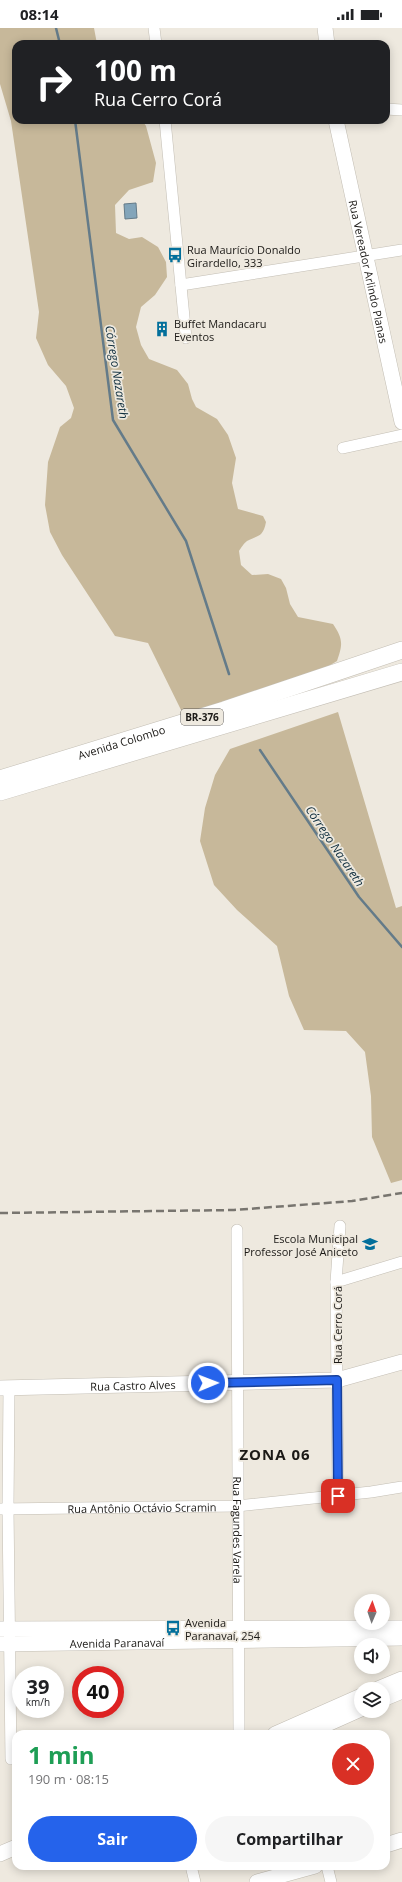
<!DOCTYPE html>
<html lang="pt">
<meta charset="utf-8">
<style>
:root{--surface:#fff;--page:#f6f6f6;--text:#202124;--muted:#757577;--accent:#2563eb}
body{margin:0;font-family:"Open Sans",sans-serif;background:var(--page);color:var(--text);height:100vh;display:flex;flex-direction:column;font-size:15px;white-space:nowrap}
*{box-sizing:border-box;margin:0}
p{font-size:13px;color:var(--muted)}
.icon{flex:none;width:22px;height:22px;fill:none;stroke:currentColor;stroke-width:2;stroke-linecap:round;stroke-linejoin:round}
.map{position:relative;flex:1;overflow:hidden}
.drawer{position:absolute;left:12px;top:1702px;width:378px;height:140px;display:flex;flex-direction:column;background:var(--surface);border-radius:12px;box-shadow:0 2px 10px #0003}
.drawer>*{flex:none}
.banner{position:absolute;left:12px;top:12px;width:378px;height:84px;border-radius:12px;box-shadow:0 2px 10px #0003;background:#202124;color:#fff;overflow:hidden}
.needle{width:26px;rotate:2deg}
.buttons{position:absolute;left:354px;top:1566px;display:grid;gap:8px}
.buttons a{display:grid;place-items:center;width:36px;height:36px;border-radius:50%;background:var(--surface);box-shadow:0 2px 10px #0003;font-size:20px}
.speed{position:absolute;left:12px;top:1638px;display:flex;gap:8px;font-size:20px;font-weight:700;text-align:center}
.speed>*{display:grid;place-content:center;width:52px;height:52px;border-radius:50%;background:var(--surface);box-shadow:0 2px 10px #0003;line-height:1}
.speed small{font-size:10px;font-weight:400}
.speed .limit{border:6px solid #d22;background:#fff;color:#111}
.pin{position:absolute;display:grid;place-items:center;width:34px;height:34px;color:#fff;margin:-17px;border-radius:8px;box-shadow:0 2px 6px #0006}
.me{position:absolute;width:44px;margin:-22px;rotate:89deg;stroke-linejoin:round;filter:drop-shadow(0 0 3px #0008)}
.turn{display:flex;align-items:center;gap:14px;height:84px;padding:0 16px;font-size:18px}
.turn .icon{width:52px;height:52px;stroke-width:2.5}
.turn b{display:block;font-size:28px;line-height:34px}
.round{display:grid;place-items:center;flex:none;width:42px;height:42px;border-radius:21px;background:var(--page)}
.head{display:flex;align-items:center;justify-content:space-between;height:68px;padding:0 16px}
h1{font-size:24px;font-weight:700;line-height:30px;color:#1e9e55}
.action{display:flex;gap:8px;margin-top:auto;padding:8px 16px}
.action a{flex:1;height:46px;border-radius:24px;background:var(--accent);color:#fff;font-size:16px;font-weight:700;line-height:46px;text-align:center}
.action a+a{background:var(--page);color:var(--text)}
.status{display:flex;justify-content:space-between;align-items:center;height:28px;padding:0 20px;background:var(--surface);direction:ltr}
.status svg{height:11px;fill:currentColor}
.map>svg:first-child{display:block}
</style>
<div class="status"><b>08:14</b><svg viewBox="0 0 49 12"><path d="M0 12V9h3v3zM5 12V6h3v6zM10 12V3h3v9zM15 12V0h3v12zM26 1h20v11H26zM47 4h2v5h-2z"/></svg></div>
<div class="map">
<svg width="402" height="1854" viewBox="0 0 402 1854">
<rect width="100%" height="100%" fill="#eee9df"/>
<path fill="#c7b89a" d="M0,0H94L97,16H16V92H142L146,98L156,135L153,154L129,162L115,177L116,205L129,211L142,209L158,219L166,234L167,249L155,267L141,279L136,299L141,317L149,331L177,342L188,356L192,371L196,379L217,391L228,407L236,430L232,455L238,481L263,488L266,494C263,509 259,507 247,513C244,515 241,520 239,523L241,537L252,547L268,546L281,551L286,560L290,576L298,589L333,596C343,611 343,616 337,633L322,642L184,688L148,615L115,608L62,527L50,504L45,477L48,434L60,399L71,390L74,380L66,358L48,337L36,310L39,284L11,93L0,56Z
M338,684L396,880L402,878V1152L391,1155L372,1109L371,1068L365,1024L346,1003L304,1002L289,968L277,918L237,882L214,857L200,813L205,780L215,747L230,721Z"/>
<path fill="#83a5ba" stroke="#647b89" d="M136,175L137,190L125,191L124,176Z"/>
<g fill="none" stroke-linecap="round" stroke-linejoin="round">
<path stroke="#647b89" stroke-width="2.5" d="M56,0L60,16
M75,92L113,392L186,513L229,646
M260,722L359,869L402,919"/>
<g stroke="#c3beb4" stroke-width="12">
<g id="street">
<path d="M154,0L156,16"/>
<path d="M386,81L402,82"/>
<path d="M165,92L186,310"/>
<path d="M181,257L402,222"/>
<path d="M343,420L402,407"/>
<path id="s1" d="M237,1202L239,1706"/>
<path d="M336,1254L402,1234"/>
<path d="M9,1361L8,1480L11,1731"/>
<path d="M338,1468L336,1254L340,1198"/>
<path id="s2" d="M0,1481L237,1478L371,1464L402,1459"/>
<path d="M191,1838L195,1854"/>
<path d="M327,1838L331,1854"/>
</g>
</g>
<g stroke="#c3beb4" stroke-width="16">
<g id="secondary">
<path d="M325,0L327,16"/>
<path id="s3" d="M336,92L402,394"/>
<path id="s4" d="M0,1360L337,1352L402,1334"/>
<path d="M0,1601L402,1600"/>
<path id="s5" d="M0,1616L402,1610"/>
<path d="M378,1661L402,1651"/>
<path d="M383,1671L402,1663"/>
<path d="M275,1706L361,1668"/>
<path d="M305,1706L361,1681"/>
<path d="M386,1817L402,1812"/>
<path d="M0,1826L16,1819"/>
<path d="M257,1854L315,1838"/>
</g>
</g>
<g stroke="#c3beb4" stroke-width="18">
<g id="primary">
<path id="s6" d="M0,751L224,682L402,622"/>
<path d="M0,764L402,644"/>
</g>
</g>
<use href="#street" stroke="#fff" stroke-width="11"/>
<use href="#secondary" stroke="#fff" stroke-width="15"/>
<use href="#primary" stroke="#fff" stroke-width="17"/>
<path stroke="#78756f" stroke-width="2.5" stroke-dasharray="8 4" stroke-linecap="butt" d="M0,1185L234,1182L352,1173L402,1165"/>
</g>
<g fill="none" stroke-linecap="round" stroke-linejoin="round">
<g stroke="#184099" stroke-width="10">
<path id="route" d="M208,1355L337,1352L338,1468"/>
</g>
<use href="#route" stroke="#2563eb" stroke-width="7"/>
</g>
<defs>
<g id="bus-bare" transform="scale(1.2)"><path d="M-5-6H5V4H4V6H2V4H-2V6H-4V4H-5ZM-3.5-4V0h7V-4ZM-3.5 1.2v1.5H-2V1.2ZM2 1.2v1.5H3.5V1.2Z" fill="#026f9b" stroke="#eee9df" stroke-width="2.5" paint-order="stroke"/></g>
<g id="building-bare" transform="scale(1.2)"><path d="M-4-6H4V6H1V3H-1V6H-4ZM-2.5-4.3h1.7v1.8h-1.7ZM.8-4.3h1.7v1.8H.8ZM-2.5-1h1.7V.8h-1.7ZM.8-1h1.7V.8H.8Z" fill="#026f9b" stroke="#eee9df" stroke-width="2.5" paint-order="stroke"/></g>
<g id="school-bare" transform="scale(1.2)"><path d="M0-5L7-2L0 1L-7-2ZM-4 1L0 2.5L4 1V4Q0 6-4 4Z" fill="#026f9b" stroke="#eee9df" stroke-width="2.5" paint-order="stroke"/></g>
</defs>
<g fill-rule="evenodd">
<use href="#bus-bare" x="175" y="227"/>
<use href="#building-bare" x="162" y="301"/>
<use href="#school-bare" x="370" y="1216"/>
<use href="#bus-bare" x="173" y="1600"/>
</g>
<g text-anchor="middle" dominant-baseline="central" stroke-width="3.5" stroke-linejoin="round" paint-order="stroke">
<rect fill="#eee9df" stroke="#5a5752" stroke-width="1" x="181" y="681" width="42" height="16" rx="3"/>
<g font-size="10" font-weight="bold" fill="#1b1916">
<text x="202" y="689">BR-376</text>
</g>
<g font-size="11" fill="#1b1916" stroke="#eee9df" text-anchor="start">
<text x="187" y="221">Rua Maurício Donaldo<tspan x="187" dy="13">Girardello, 333</tspan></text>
<text x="174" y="295">Buffet Mandacaru<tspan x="174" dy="13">Eventos</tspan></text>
<text x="358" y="1210" text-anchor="end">Escola Municipal<tspan x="358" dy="13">Professor José Aniceto</tspan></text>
<text x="185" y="1594">Avenida<tspan x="185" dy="13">Paranavaí, 254</tspan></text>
</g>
<g font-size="11" fill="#1b1916" stroke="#eee9df">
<text stroke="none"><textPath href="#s3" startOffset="155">Rua Vereador Arlindo Planas</textPath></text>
<text stroke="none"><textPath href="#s6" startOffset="127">Avenida Colombo</textPath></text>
<text transform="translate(337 1297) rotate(-90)">Rua Cerro Corá</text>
<text stroke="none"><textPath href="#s4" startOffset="133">Rua Castro Alves</textPath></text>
<text stroke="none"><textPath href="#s2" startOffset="142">Rua Antônio Octávio Scramin</textPath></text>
<text stroke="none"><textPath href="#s1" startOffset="300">Rua Fagundes Varela</textPath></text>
<text stroke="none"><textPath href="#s5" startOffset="117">Avenida Paranavaí</textPath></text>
</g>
<g font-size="12" font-style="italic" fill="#0e2d3d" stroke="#eee9df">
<text transform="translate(117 344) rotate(81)">Córrego Nazareth</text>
<text transform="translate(335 818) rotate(56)">Córrego Nazareth</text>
</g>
<g font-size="15" font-weight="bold" letter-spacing="1" fill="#1b1916" stroke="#eee9df">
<text x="275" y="1426">ZONA 06</text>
</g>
</g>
</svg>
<div class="buttons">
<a><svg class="needle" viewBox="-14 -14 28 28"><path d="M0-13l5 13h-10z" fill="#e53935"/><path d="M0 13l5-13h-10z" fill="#757577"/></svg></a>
<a><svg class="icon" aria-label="sound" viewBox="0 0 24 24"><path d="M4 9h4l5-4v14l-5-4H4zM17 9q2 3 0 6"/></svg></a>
<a><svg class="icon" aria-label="layers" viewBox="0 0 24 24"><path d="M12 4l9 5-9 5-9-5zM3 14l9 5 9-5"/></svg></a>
</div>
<div class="speed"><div>39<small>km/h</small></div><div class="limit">40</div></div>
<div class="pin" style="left:338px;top:1468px;background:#d93025"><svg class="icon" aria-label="arrive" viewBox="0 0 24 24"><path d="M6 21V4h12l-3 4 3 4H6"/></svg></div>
<svg class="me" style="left:208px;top:1355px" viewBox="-20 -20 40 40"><circle r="17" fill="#2563eb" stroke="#fff" stroke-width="3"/><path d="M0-11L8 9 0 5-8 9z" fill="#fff"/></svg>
<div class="banner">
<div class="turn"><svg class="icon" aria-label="right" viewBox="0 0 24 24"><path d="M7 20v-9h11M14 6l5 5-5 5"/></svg><div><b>100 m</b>Rua Cerro Corá</div></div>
</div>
<section class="drawer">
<div class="head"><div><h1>1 min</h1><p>190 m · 08:15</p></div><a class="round" style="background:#d93025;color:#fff"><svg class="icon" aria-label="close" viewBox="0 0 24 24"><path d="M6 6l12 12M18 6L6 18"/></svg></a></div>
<div class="action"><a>Sair</a><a>Compartilhar</a></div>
</section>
</div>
